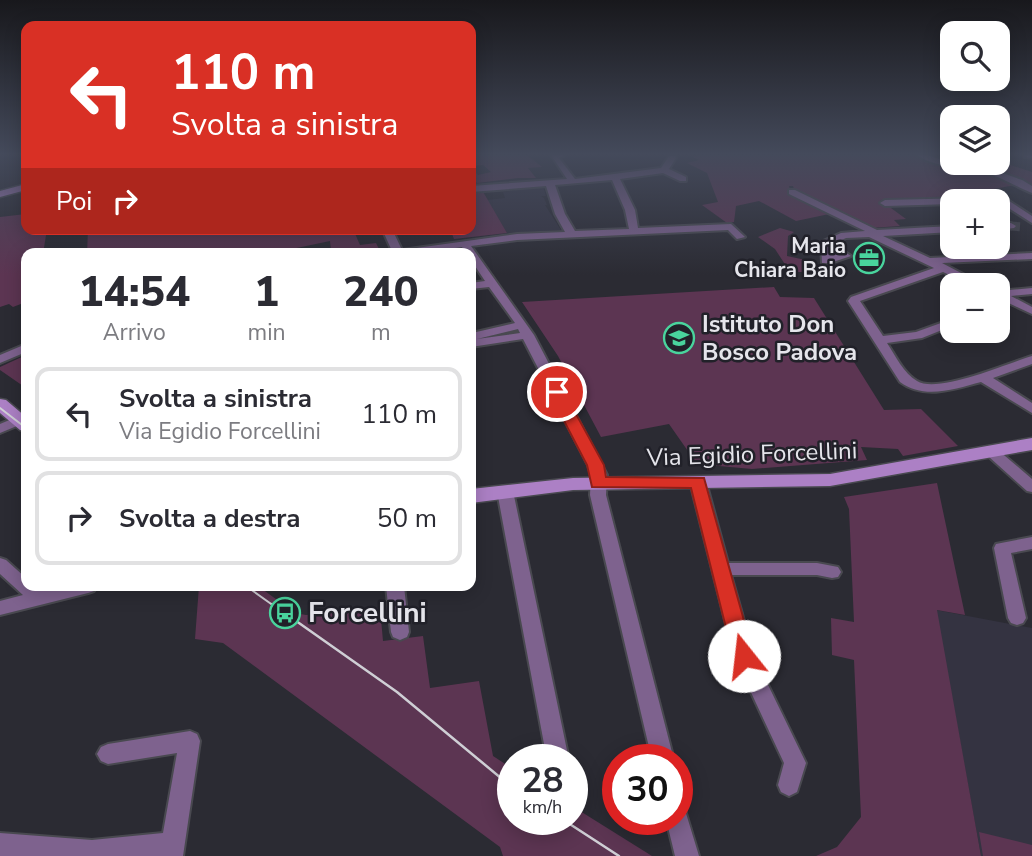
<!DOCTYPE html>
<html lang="it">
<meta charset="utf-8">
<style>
:root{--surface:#fff;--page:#f7f7f7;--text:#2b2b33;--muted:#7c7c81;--line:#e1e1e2}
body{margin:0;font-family:"Nunito Sans",sans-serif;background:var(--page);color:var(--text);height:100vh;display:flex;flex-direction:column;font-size:26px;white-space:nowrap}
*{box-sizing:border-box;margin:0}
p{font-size:23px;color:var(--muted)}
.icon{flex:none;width:38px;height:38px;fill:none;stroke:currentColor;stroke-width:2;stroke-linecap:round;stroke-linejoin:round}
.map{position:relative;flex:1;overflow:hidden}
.details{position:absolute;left:21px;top:248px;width:455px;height:343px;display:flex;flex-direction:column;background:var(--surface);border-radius:14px;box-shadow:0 4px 18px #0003}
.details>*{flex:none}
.top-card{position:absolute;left:21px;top:21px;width:455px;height:214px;border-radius:14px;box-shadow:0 4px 18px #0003;background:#d93025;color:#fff;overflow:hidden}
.fabs{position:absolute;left:940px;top:21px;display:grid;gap:14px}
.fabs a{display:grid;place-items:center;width:70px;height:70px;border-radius:14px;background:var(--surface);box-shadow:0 4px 18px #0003;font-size:35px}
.speed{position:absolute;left:497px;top:744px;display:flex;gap:14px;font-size:35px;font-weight:700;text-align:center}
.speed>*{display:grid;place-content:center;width:91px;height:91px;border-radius:50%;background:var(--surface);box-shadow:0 4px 18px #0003;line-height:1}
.speed small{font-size:18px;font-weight:400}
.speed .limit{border:10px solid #d22;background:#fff;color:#111}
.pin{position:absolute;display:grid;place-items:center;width:60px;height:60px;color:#fff;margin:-30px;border:4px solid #fff;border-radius:50%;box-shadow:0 2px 7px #0007}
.me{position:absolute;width:77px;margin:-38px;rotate:344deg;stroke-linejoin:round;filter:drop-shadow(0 0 5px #0008)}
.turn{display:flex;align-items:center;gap:24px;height:147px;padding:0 35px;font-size:32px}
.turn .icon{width:91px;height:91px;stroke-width:2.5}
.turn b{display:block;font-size:49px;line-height:60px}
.then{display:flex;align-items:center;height:66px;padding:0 35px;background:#0003;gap:14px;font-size:26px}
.eta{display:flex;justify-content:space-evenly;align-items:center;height:119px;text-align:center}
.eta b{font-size:42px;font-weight:800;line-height:49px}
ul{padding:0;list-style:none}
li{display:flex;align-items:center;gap:21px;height:94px;margin:0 14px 10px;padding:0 21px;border:4px solid var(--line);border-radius:14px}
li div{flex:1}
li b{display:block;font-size:26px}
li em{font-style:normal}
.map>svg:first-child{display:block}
</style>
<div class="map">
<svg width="1032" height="856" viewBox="0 0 1032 856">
<rect width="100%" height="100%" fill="#2b2b33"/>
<path fill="#343341" d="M543,186L546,196H541L544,198L547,205H545L561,230L507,233L487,200L505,198L503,192Z
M936,610L1032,628V856H981Z"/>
<path fill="#5c3552" d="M471,155H527L542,167L528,168L536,178H518L477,183L471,177V168L478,175L491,172L483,165L471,166Z
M701,155H914L956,169L979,170L1015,182V185L952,197L880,200L906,219L894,220L900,226L870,228L795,192L793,186H789L791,193L834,213L796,221L759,201L736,206L734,222L727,223L702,205L718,202L707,173L687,163L699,160L693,157Z
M998,161L1032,172V186L984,166Z
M482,190L507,233L454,239L450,229H471V191Z
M26,214V229H47L43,254H26V302L13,307L9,304L0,307V217Z
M780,228L794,232L788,236L787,256L815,262L803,265L812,272H790L775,249L758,237Z
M88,229H353L360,245L376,243L380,251L343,254L341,249L331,250L330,241L268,254H87Z
M774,287L780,297L814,298L884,410L921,409L958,446L903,456L898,449L861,447L867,460L752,469L697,464L669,424L601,437L558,356L522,302Z
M26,355V388L0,370V367Z
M937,483L965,615L937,610L981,856H816L837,847L861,817L854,660L832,655L831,618L854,622L849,509L844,497Z
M199,586H258L295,613L306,615L380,608L383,641L423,636L430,688L479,681L493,756L513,769V819H572V806L652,856H503L500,847L223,643L195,639Z
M979,832L1032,845V856H983Z"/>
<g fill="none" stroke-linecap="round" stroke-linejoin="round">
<path stroke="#47474f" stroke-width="9" stroke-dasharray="9 4.5" stroke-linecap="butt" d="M1011,226L1023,227"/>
<g stroke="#494950" stroke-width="4">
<path id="street" d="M551,155H565L559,158L575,179L661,168L669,156H675L676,158L669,169L686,177V181H680L663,173L620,179L635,210L638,228L731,224L745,237L737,239L728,230L517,240L471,246L534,335L607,475L606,495L674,760H652L590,495L591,475L588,465L523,339L471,347L472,333L515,323L489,287L471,289V283L485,281L471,260V254H466L462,247L416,254H387L392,251L382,229H392L402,250L517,234L565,232L555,214L546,186L471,192V186L567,179ZM612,180L625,210L629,229L575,231L565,214L555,185ZM518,329L520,333L477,339Z
M917,155H928L950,163L985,167L1022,180L1032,186V193C1015,186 999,176 981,171C959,166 936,168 917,155Z
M1024,155H1032V158L1025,157Z
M789,190H795L877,230L952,226V232L883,236L930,258L1032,253V259L942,263L984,285H971L943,272L860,301L883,336L916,332L952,319V326L922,338L887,343C895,355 904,374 917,381C938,394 1008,363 1032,356V364L993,378L1032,403V413L981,382C955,389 924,400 900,382L848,301L851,297L934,268L869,237L846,238L833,244L851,256L830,263H822L821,242L841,233L865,231L789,194Z
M991,193H997L1032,216V223L991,197Z
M972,198L976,201H952V204L885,206L880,203L885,200Z
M1011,223L1016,226L1014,228L998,230V224Z
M1032,288V294L1011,296L1032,307V314L998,298V291Z
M26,344V352L0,363V355Z
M19,416L24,417L26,420L24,423L0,433V424Z
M993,448L998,450L1032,479V492L1027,491L988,456L986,453Z
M698,477L706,482L728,563H817L838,567L841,572L838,577L832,578L817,575H731L754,656L806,763L797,792L789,796L781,792L778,785L784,763L734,656L690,482Z
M505,486L510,487L513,491L569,760H547L497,491L500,487Z
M1032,537V549L1011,553L1026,618L1023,623L1017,625L1011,623L1008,618L994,548L996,544Z
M0,558L6,560L26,578V586H36L41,591L60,586H97L94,591L88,593L0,615V601L23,595L0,574Z
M386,586H404L409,632L407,637L400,640L393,637L391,632Z
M190,731L197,734L200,741L183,856H0V833L92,840L163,833L177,753L108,764L101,761L97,754L101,747L108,744Z
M677,807L685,810L699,856H675L666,819H677Z"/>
</g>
<g stroke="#494950" stroke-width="3">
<path id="secondary" d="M26,184V190L0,197V191Z
M0,399L6,400L26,417V431L20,430L0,413Z
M1032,438V450L830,486L573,490L471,503V489L573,478L830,474Z"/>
</g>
<use href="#street" fill="#7e628e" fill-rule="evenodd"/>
<use href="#secondary" fill="#ac80c5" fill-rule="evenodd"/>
<path stroke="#cfcfd5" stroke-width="2" d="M0,408L26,428
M246,586L274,606"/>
<path stroke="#cfcfd5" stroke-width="2.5" d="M272,604L397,692L513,788
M562,819L619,856"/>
</g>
<linearGradient id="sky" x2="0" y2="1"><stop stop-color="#18181c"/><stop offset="0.56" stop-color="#444a5b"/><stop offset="1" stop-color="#444a5b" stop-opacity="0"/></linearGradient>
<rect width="1032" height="275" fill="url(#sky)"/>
<path fill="#d93025" stroke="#8d1f18" stroke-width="2" d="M557,387L564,392L604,465L606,477L704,478L754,656L751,662L744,665L736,662L733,656L691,488L592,487L587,465L549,392Z"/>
<defs>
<g id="office-ring" transform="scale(1.575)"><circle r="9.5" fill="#212129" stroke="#49d49d" stroke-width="1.5"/><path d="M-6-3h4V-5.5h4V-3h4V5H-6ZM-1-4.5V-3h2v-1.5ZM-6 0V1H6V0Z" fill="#49d49d"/></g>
<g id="school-ring" transform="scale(1.575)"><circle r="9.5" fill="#212129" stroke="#49d49d" stroke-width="1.5"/><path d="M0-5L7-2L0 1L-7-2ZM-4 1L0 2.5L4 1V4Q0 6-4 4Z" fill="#49d49d"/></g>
<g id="bus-ring" transform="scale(1.575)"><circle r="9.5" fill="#212129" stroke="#49d49d" stroke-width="1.5"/><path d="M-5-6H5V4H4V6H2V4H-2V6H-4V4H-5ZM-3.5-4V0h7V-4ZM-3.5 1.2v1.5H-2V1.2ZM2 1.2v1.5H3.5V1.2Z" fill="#49d49d"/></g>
</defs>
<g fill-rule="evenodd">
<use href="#office-ring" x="869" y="258"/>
<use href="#school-ring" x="679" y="338"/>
<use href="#bus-ring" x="285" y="613"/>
</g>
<g text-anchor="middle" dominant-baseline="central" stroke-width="5" stroke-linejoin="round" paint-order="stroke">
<g font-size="21" font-weight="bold" fill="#e5e5eb" stroke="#212129" text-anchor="end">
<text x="846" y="246">Maria<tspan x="846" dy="24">Chiara Baio</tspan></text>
</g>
<g font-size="24" font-weight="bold" fill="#e5e5eb" stroke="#212129" text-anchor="start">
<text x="702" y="324">Istituto Don<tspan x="702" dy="28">Bosco Padova</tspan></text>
</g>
<g font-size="24" fill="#e5e5eb" stroke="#212129">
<text transform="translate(752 454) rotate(-2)">Via Egidio Forcellini</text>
</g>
<g font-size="28" font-weight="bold" fill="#e5e5eb" stroke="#212129" text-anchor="start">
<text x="308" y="613">Forcellini</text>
</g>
</g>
</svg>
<div class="fabs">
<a><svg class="icon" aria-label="search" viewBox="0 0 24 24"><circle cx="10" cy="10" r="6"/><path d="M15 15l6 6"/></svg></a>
<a><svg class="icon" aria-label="layers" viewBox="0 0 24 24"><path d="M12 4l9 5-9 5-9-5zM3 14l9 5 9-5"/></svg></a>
<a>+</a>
<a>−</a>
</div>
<div class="speed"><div>28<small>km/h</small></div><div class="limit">30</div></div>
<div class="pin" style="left:557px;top:392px;background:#d93025"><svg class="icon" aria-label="arrive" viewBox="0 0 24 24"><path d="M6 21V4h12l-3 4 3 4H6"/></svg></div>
<svg class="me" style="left:744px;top:656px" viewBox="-20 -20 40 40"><circle r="19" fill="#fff"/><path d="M0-13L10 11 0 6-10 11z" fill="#d93025"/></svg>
<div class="top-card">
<div class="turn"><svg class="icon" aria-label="left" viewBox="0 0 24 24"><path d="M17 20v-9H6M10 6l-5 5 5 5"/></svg><div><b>110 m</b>Svolta a sinistra</div></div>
<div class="then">Poi<svg class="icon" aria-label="right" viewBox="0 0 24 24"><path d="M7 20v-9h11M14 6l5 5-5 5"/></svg></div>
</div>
<section class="details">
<div class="eta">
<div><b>14:54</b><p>Arrivo</p></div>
<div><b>1</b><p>min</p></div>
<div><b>240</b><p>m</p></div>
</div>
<ul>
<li><svg class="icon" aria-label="left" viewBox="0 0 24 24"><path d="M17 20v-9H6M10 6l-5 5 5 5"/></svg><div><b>Svolta a sinistra</b><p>Via Egidio Forcellini</p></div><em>110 m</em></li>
<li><svg class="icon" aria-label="right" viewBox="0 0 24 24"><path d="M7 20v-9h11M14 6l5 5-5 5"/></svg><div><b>Svolta a destra</b></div><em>50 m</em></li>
</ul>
</section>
</div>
